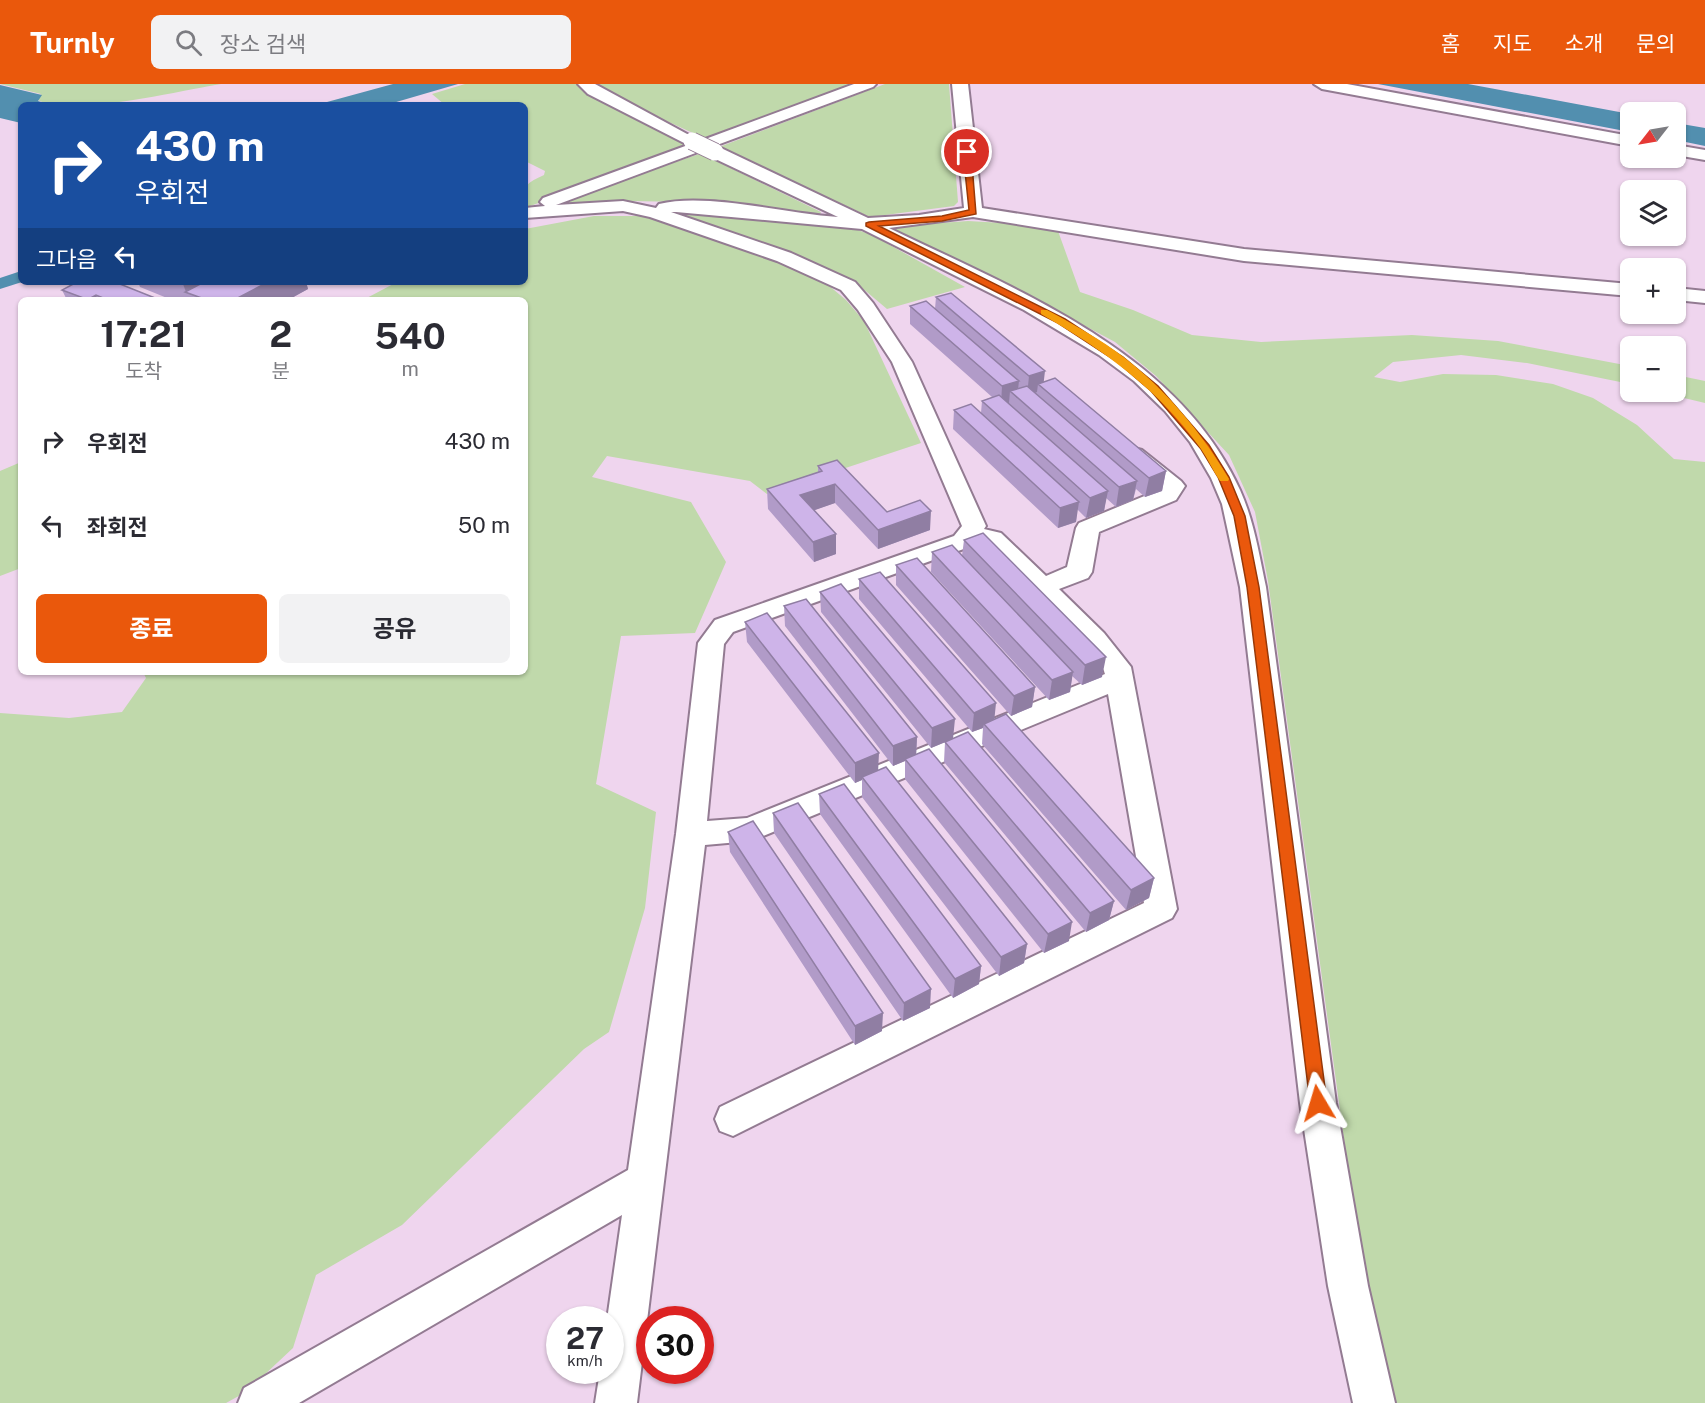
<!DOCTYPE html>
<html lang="ko">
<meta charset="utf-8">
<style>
:root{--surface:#fff;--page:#f2f2f3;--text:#2b2b33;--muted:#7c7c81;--accent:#ea580c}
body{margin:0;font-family:"Public Sans","Noto Sans KR",sans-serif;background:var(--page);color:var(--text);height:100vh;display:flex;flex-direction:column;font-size:22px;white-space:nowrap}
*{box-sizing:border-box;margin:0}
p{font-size:20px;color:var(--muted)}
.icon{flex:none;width:33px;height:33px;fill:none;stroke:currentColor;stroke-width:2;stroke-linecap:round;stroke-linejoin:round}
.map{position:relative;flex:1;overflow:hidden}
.drawer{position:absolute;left:18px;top:213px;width:510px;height:378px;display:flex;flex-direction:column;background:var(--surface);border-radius:9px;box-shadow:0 2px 4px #0004}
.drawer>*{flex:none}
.guide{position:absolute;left:18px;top:18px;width:510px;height:183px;border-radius:9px;box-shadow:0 2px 4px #0004;background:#1a4fa0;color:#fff;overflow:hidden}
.needle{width:39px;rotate:239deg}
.tools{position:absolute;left:1620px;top:18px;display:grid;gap:12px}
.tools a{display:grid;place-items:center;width:66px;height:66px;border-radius:9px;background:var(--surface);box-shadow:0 2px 4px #0004;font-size:30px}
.speed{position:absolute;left:546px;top:1222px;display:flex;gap:12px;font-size:30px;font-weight:700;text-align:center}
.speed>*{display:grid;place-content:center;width:78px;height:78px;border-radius:50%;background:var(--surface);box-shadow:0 2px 4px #0004;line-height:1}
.speed small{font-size:15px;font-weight:400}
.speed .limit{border:9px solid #d22;background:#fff;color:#111}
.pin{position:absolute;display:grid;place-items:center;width:51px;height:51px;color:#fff;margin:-26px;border:3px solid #fff;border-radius:50%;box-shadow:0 2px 6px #0007}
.me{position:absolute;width:66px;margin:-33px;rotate:353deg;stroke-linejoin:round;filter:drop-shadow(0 0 4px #0008)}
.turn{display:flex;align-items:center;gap:21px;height:126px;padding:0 18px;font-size:27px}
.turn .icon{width:78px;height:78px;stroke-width:2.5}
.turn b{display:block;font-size:42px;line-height:51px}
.then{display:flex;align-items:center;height:57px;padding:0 18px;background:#0003;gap:12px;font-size:22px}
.eta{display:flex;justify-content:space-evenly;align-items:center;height:102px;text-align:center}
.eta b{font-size:36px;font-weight:700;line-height:42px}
.cta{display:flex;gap:12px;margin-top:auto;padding:12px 18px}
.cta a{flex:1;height:69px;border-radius:9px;background:var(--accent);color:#fff;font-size:24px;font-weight:700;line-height:69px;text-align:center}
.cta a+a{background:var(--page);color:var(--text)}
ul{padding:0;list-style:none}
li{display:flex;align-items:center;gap:18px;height:84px;padding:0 18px}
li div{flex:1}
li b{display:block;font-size:22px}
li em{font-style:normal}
header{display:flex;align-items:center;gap:36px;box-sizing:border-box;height:84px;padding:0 30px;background:var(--accent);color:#fff}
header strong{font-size:28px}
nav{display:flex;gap:33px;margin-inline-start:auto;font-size:21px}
.search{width:420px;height:54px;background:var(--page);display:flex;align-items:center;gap:15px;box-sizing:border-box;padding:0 21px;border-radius:9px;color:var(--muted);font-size:22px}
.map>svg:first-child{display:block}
</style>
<header>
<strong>Turnly</strong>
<div class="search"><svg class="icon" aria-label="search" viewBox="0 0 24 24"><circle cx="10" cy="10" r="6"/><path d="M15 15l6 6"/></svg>장소 검색</div>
<nav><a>홈</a><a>지도</a><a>소개</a><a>문의</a></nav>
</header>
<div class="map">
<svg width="1705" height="1319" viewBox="0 0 1705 1319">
<rect width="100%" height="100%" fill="#efd5ee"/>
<path fill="#c0d9ab" d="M0,0H221C184,6 67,34 38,16L41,10Z
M465,0H577L591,12L690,63L525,124C525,102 522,101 544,91L545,87L525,77V21H445L432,10Z
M596,0H860L706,55L627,19Z
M885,0H949L958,118L954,122L870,133L719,63Z
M699,70L708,73L821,128L819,132L687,118L628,117L565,122L576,112Z
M685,129L855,145L872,151L965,203L887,225L855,198L834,188L689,136L681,131Z
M594,132H642L665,138L780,179L827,200L846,216L864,237L921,359L767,410L750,397L607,372L592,393L691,418L726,478L695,549L621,552L596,700L656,728L645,824L609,948L584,965L402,1141L316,1191L293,1264L246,1308L226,1319H0V629L69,634L122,628L146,594L143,588H525V216H363L397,198H525V145Z
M968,137L1003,139L1058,147L1080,208L1133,226L1192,251L1261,258L1412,251L1498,257L1630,282V300L1527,279L1461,271L1393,278L1374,293L1400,298L1443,290L1496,291L1553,300L1593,314L1637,341L1674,375L1705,378V1319H1392L1362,1188L1268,497L1255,428L1229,371L1156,292L1115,258L1061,229L886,143Z
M1676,291L1705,297V319L1659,308H1676Z
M21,378V484L0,492V387Z"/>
<path fill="#528faf" d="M393,0H458L386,21H316Z
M1378,0H1468L1630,30V48Z
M0,1L42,11L38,17L50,21H21V39L0,34Z
M1676,39L1705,44V62L1676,56Z"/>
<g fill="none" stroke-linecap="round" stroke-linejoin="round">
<path fill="#528faf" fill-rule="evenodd" d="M21,187L22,198L0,205V194Z"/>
<g stroke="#937b92" stroke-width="4">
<path id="minor" d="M578,0H595L700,57L854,0H876L873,3L709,64H721L868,134L919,131L964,124L952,0H968L982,124L1244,165L1630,200V212L1244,177L973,133L889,144C1017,206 1178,268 1240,406C1254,437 1259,470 1266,503L1336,1019L1368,1202L1395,1319H1353L1328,1202L1300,1019L1240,503L1222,420L1211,394L1190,358L1165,327L1134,297L1099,271L1024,226L862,145L676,128H671L791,169L855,198L873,219L912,278L986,442L984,445L1001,449L1046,492L1067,483L1076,444L1079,439L1159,406L1160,404L1126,376L1123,371L1126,366L1134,364L1142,366L1181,397L1185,402L1176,416L1099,448L1092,488L1088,494L1059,505L1104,549L1131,583L1177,825L1172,834L733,1052L720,1047L715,1035L720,1023L1144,819L1108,610L761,753L750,757L705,761L637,1319H595L600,1287H610V1236H607L622,1131L299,1319H238L244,1304L628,1086L676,750L698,559L715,536L954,452L962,442L892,278L858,226L841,206L777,177L650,133L623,127L525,134V124L545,122L540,118L543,114L688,61L588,10ZM709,64L707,68L709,72L838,133C786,130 707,108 659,120L656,124L623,117L556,121ZM974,459L984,460C1004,480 1104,571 1105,590L747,734L707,737L724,560L733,548L972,462Z
M1314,0H1347L1630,52V62L1322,5Z
M1676,61L1705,66V76L1676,71Z
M1676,204L1705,207V219L1676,216Z"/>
</g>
<use href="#minor" fill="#fff" fill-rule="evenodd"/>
<g stroke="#937b92" stroke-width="19" stroke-linecap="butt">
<path id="minor-bridge" d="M692,57L715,68"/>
</g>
<use href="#minor-bridge" stroke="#fff" stroke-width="17"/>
</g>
<path fill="#b19bc8" d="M77,198H130L123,201L160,216H67L62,206Z
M138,198H306L308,205L288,216H172L140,203Z
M936,213L1044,298L1166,387L1162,407L1145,413L1136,405L1133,416L1116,423L1106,414L1104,427L1086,434L1077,425L1076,438L1058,444L953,345L954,326L981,329L982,317L992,313L910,240V222L935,225Z
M818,382L887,428L930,446L878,465L835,419L814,426L836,450V470L814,478L768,425L767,405L818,388Z
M964,456L1102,593L1082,601L1072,592L1070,608L1049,616L931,488L932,468L962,472Z
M896,481L1035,603L1032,623L1011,632L896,501Z
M859,495L994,635L1154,794L1149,814L1126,826L982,660L983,644L972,648L859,515Z
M820,508L953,654L1114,817L1109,836L1086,848L944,678L945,658L931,664L821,528Z
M784,522L917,653L916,671L1069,857L1044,869L905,695V677L893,682L785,542Z
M745,538L878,686L1027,860L1024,879L999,892L862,713V696L855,699L747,558Z
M819,710L981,882L979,900L953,914L820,730Z
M773,729L930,924L903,937L774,749Z
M728,748L882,947L855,961L730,768Z"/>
<path fill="#907ea3" d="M119,198H130L121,202Z
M188,198H198L204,215L186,208L183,200Z
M268,198H306L308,205L288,216H234Z
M96,211L98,216H87Z
M1045,287L1043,304L1038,300L1037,308L1027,312L1029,292Z
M1019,297L1017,314L1010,307L1009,319L1001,321L1002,302Z
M1166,387L1162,407L1145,413L1149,394Z
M1137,397L1133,416L1116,423L1119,403Z
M835,400V419L801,431L800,411Z
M1108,407L1104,427L1086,434L1090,414Z
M1079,418L1076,438L1058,444L1060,424Z
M931,427L930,446L878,465V446Z
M836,450V470L814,478L813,458Z
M1106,573L1102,593L1082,601L1085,581Z
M1073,588L1070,608L1049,616L1052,596Z
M1035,603L1032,623L1011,632L1014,612Z
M996,619L994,639L984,640L983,644L972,648L974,629Z
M955,635L953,655L931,664L932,644Z
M917,653L916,673L905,675V677L893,682V662Z
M879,669L878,689L862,693V696L855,699V679Z
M1154,794L1149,814L1126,826L1131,806Z
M1114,817L1109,836L1086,848L1090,829Z
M1072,838L1069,857L1044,869L1048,850Z
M1027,860L1024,879L999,892L1001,873Z
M981,882L979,900L953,914L955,895Z
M931,905L930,924L903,937L904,919Z
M883,929L882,947L855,961V942Z"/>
<path fill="#ceb4e9" stroke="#907ea3" stroke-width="1.5" d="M77,198H115L160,216H108L96,211L87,216H75L81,213L62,206Z
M204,198H268L234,216H207L185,208Z
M951,209L1045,287L1029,292L936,213Z
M926,217L1019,297L1002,302L910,222Z
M1055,294L1166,387L1149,394L1038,300Z
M1027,302L1137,397L1119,403L1010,307Z
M999,311L1108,407L1090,414L982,317Z
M971,320L1079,418L1060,424L954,326Z
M837,376L887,428L920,416L931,427L878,446L835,400L800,411L836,450L813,458L767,405L822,387L818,382Z
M983,449L1106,573L1085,581L964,456Z
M952,461L1073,588L1052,596L932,468Z
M917,474L1035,603L1014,612L896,481Z
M880,488L996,619L974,629L859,495Z
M841,500L955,635L932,644L820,508Z
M806,515L917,653L893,662L784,522Z
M767,529L879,669L855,679L745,538Z
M1006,630L1154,794L1131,806L984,640Z
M968,648L1114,817L1090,829L945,658Z
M929,665L1072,838L1048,850L905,675Z
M886,683L1027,860L1001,873L862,693Z
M844,700L981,882L955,895L819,710Z
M798,719L931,905L904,919L773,729Z
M753,737L883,929L855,942L728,748Z"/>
<path fill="#ea580c" stroke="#983908" stroke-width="1.5" d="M967,66L971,68L976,130L942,137L879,142L1065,235L1123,273L1158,302L1209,361L1229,393L1245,432L1259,503L1327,1019L1324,1025L1318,1027L1312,1025L1310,1019L1247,503L1234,432L1218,393L1201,365L1151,307L1116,277L1058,239L866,142V139L869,138L942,132L969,126L963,68Z"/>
<path fill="#f59e0b" d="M1041,226H1047C1064,235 1080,244 1096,254C1151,288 1196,339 1229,395L1228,397H1220C1213,387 1208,375 1201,365C1160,306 1102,265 1041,230Z"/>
</svg>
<div class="tools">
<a><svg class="needle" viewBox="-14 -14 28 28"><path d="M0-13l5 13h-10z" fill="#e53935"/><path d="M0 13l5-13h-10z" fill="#7c7c81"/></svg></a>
<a><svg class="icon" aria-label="layers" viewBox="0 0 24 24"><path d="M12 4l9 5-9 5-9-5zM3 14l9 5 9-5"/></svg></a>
<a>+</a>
<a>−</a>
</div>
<div class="speed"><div>27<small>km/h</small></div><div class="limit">30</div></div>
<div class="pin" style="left:967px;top:68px;background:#d93025"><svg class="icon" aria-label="arrive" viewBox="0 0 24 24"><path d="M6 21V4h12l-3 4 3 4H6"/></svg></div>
<svg class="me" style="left:1318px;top:1019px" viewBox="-20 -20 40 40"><path d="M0-17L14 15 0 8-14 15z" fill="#ea580c" stroke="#fff" stroke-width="4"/></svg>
<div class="guide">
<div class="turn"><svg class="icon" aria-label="right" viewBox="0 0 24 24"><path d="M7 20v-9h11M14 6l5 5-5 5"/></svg><div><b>430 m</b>우회전</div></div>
<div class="then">그다음<svg class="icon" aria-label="left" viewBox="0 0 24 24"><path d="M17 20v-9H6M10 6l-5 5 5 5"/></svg></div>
</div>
<section class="drawer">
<div class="eta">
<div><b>17:21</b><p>도착</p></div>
<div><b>2</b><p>분</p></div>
<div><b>540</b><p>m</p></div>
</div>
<ul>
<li><svg class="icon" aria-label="right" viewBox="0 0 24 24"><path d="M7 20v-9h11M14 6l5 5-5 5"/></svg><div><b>우회전</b></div><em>430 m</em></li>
<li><svg class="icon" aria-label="left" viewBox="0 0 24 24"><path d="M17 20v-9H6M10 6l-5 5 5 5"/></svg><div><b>좌회전</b></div><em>50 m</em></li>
</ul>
<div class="cta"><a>종료</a><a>공유</a></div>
</section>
</div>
